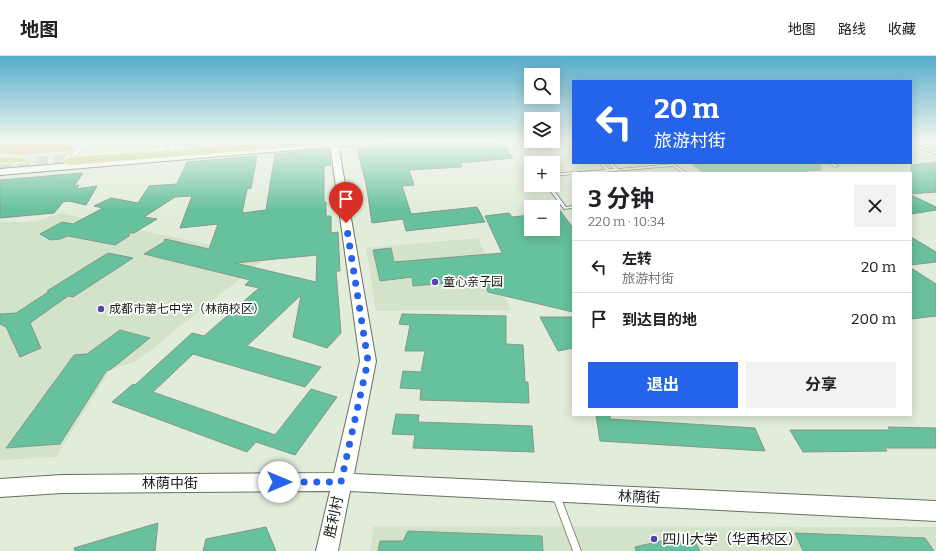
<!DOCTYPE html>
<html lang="zh">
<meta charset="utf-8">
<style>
:root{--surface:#fff;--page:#f2f2f2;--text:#202124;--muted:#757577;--line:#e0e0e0;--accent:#2563eb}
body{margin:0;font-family:Bitter,"Noto Sans SC",serif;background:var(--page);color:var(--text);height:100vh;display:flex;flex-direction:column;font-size:15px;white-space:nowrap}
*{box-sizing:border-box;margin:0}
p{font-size:13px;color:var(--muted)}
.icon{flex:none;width:22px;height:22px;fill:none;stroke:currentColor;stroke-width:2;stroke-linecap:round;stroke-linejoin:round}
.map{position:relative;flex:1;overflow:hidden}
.sheet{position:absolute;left:572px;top:116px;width:340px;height:244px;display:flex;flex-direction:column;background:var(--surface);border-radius:0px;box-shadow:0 2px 10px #0003}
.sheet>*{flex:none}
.guide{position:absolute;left:572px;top:24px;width:340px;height:84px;border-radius:0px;box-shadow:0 2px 10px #0003;background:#2563eb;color:#fff;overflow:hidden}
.buttons{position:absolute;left:524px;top:12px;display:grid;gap:8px}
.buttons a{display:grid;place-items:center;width:36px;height:36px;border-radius:0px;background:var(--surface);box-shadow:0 2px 10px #0003;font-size:20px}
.pin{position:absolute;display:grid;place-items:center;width:34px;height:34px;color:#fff;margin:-41px -17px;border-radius:50% 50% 50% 0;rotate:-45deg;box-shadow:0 0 4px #0007}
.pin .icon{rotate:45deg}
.me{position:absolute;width:44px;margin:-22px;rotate:90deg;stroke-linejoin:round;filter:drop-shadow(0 0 3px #0008)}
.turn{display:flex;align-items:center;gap:14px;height:84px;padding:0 16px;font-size:18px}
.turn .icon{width:52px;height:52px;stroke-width:2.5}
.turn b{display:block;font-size:28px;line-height:34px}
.round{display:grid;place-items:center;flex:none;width:42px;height:42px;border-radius:0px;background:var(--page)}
.summary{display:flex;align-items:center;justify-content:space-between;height:68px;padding:0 16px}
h1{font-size:24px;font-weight:700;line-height:30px}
.cta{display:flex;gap:8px;margin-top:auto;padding:8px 16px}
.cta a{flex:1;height:46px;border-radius:0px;background:var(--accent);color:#fff;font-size:16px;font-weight:700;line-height:46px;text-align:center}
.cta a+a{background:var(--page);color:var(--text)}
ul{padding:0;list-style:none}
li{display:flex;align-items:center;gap:12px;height:52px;padding:0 16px;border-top:1px solid var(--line)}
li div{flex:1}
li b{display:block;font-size:15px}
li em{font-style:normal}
header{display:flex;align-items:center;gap:24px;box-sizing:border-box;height:56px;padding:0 20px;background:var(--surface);border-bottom:1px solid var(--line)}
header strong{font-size:19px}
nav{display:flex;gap:22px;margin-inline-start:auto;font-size:14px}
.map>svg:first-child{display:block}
</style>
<header>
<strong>地图</strong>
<nav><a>地图</a><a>路线</a><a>收藏</a></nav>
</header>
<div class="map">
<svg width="936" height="495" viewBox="0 0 936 495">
<rect width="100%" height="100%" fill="#e1edda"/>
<path fill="#d3e3ca" d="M911,86H936V107L929,104L911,105Z
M803,107H895L816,114Z
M60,157L267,201L137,305L110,314L56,401L0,404V166H35Z
M478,182L511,254L376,255L366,192Z
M374,470L936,471V495H370Z"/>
<path fill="#e4b371" d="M8,86H79L71,95L15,99L0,95V92Z"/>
<path fill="#66c19c" stroke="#83988e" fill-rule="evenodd" d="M402,86H501L513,102L460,107L462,111L409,114L414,129L402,130L411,158L477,151L485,166L406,175L403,163L372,167L366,127L357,93L368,92L367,89Z
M329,93L331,109L324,110V146H326V160H331V177L338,176L340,215H336L341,277L327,292L293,281L301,239L247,290L321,311L305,331L193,298L153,336L275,379L311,333L337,341L295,399L256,386L247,396L112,346L133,328L135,329L192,277L204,280L259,232L245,229L250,224L144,198L164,186L165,183L209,193L218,168L180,172L192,140L175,141L144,161L157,163L134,177H129V180L115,189L68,180L60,183L50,184L40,178L62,166L73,168L103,152L94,150L111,142L138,147L149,130L177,128L187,106L257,100L251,132L247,133L242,157L266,154L275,98ZM317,199L316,226L235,207Z
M936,106V136L911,138V109Z
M713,107H820L821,114L806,115L809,117H704L693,109Z
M83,117L74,130L79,129L76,133L97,130L86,149L69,145L63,146L54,157L0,162V124Z
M911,139L936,151V154L911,158Z
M553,145L573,172V256L488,236L484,224L413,230L412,221L380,225L373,194L391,192L394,206L502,197L485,160L509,157L512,161L531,159V179L553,177Z
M911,181L936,196V206L911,209Z
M108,197L133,202L73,241L68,240L30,267L41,292L20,301L6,271L0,268V258L16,257L50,235H47Z
M911,212L936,228V260L911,263Z
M402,258L506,260V288L523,289L525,326H528L529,347L420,344L421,333L400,332L403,315L421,316L425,295H405L410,269L399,268Z
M540,261H573V292L558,295Z
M120,274L150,282L110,314H107L60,388L6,392L74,299L87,298Z
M396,358L419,359L418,366L532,370L534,396L413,392L415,379L392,378Z
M596,359H610V363L755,372L765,395L600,385Z
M888,371L936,372V392H885L887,395L803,396L790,374H890Z
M158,467L155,495H75L74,492Z
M266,471L276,495H203L206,483Z
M408,475L542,480L543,495H378L380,485H403Z
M795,477L925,482L934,495H803Z
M691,478L700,495H636L635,491Z"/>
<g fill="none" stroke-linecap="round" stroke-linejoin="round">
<path stroke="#c3cdbc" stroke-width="12" stroke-dasharray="12 6" stroke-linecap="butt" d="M0,110L73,103"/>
<g stroke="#677161" stroke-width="1.5">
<path id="service" d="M911,87L936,96V98L911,89Z
M599,107H603L609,113H614L608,107H612L618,113L674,108L687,117H683L673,110L591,117H576L578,116L606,114Z
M829,107H834L838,110L835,111Z
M573,116L575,117H573V118L553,120V118Z
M546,129H550L566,151L573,150V152L564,153Z
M556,435L559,436L560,439L581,495H573L552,439L553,436Z"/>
</g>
<g stroke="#677161" stroke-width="1">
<path id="minor" d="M83,86H89L75,101H71V99Z
M162,86H168L163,94L161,95L158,93Z
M171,86L176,87L173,93L171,94L168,92Z
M196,86H202L197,91L194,89Z"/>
</g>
<g stroke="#677161" stroke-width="2">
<path id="tertiary" d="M331,86H337L338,88L376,305L354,418L936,445V465L350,435L338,495H316L330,435L62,437L0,441V423L62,419L334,417L360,305L330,88Z"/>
</g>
<g stroke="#677161" stroke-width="2">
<path id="secondary" d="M323,86H358L353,89L0,119V113Z"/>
</g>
<g stroke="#fff" stroke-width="2">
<path id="primary" d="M281,86H325L320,89L70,109L66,107L64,105L66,103L70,101Z
M0,101L25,102L27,104L25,106L0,107Z"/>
</g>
<use href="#service" fill="#fff" fill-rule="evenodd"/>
<use href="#minor" fill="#fff" fill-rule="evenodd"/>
<use href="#tertiary" fill="#fff" fill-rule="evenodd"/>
<use href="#secondary" fill="#fff" fill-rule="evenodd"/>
<use href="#primary" fill="#d0ca7c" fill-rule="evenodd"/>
</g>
<linearGradient id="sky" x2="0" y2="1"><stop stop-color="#55accb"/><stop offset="0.55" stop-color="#f2f7ee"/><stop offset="1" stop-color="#f2f7ee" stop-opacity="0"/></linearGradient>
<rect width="936" height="155" fill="url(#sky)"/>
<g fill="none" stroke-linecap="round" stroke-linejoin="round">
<path stroke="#2563eb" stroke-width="7" stroke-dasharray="0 12.6" d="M279,426H341L368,305L346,167"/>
</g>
<g fill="#5740b8" stroke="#fff" stroke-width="1.5">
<circle cx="435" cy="226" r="4"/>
<circle cx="101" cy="253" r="4"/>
<circle cx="654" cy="483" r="4"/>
</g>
<g text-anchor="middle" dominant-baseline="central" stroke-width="3.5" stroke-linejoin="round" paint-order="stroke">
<g font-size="12" fill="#161a13" stroke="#fff" text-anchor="start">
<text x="443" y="226">童心亲子园</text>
<text x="109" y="253">成都市第七中学（林荫校区）</text>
</g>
<g font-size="14" fill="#161a13" stroke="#fff">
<text x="170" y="427">林荫中街</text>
<text transform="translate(639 441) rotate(3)">林荫街</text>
<text transform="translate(334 461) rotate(-78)">胜利村</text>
</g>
<g font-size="14" fill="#161a13" stroke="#fff" text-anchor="start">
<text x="662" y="483">四川大学（华西校区）</text>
</g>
</g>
</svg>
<div class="buttons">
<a><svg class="icon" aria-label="search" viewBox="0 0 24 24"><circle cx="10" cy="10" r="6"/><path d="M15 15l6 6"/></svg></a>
<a><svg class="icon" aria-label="layers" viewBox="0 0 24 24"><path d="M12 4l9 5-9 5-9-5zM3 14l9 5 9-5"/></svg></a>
<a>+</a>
<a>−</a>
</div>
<div class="pin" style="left:346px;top:167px;background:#d93025"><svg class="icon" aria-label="arrive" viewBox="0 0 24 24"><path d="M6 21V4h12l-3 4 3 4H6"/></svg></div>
<svg class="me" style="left:279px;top:426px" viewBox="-20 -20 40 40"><circle r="19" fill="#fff"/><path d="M0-13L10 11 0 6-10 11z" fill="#2563eb"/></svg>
<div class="guide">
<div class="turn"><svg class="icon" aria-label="left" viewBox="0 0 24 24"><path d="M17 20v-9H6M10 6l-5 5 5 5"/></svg><div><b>20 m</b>旅游村街</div></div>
</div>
<section class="sheet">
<div class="summary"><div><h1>3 分钟</h1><p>220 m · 10:34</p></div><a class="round"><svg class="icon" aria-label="close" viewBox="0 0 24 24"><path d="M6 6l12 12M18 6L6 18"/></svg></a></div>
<ul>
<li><svg class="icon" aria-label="left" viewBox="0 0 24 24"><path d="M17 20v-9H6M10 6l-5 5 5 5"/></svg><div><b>左转</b><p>旅游村街</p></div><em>20 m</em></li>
<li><svg class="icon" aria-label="arrive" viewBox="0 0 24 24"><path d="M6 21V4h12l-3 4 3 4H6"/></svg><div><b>到达目的地</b></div><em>200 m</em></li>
</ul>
<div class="cta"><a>退出</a><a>分享</a></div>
</section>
</div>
